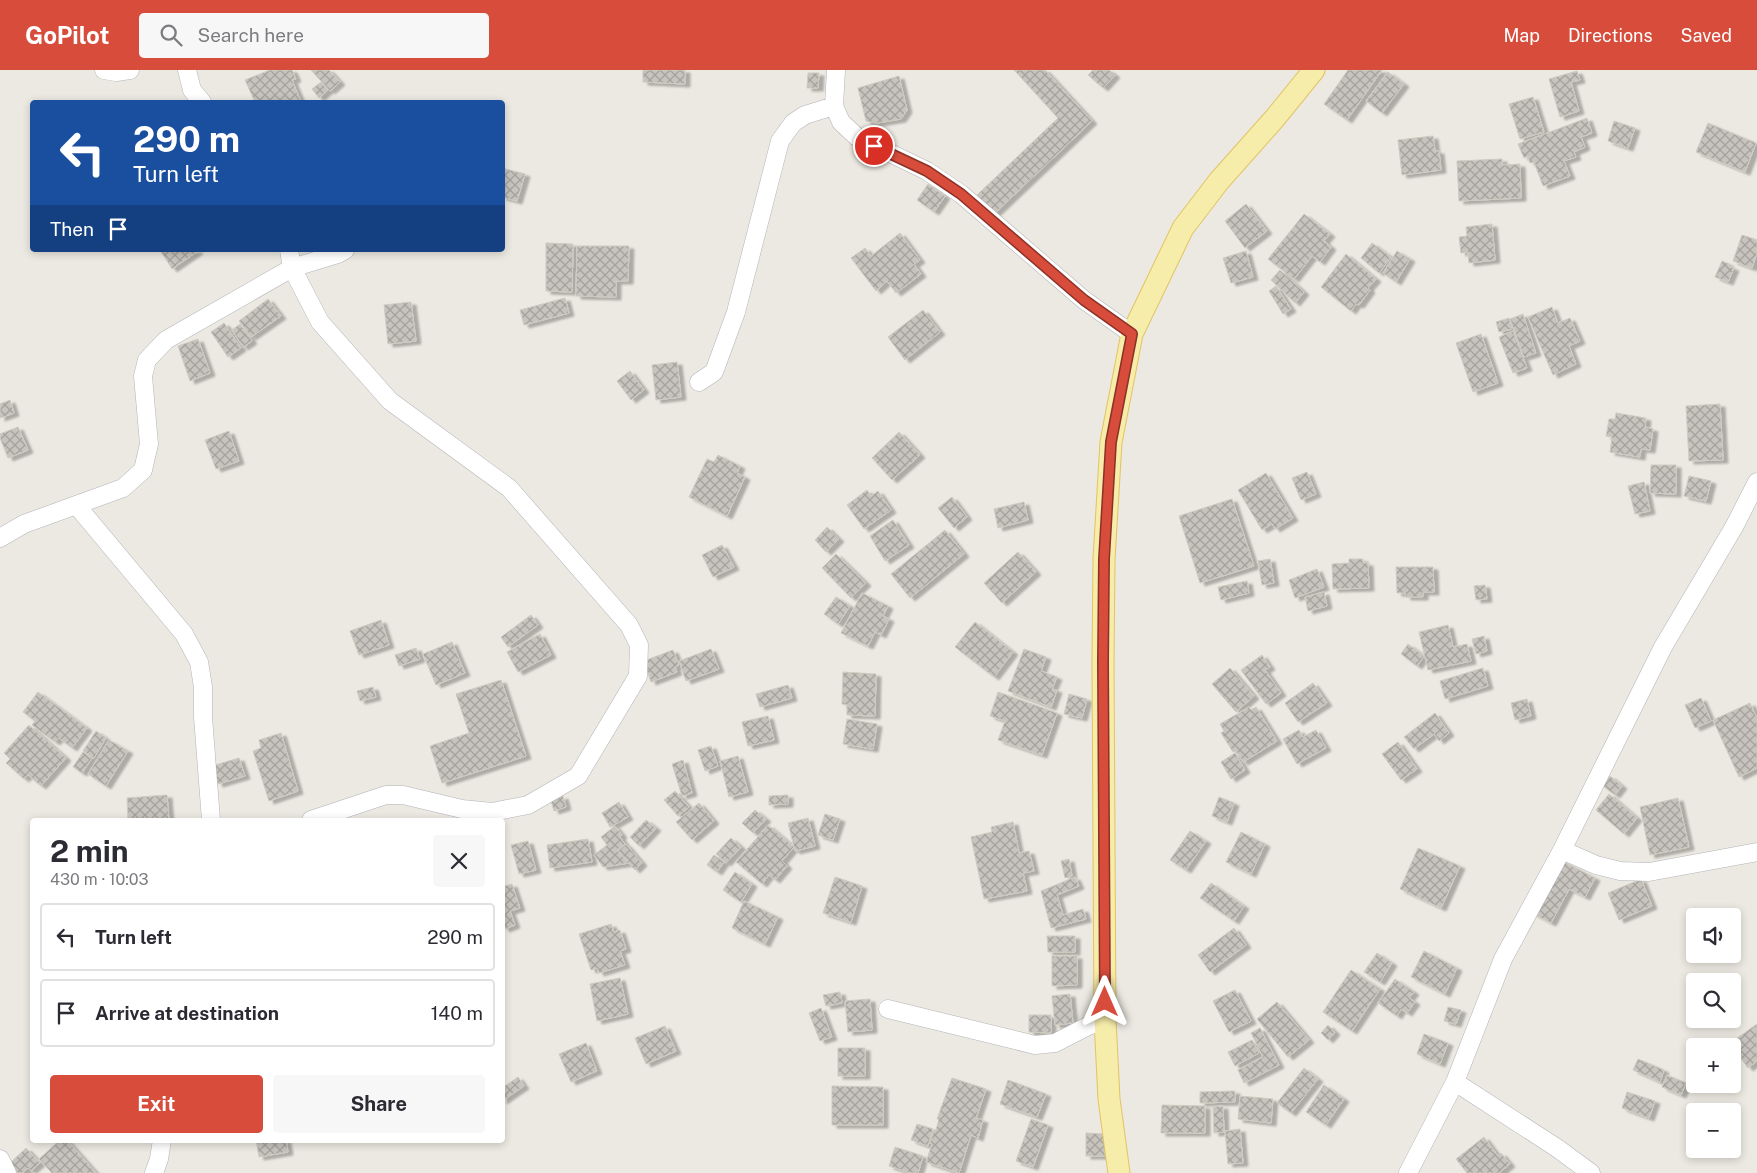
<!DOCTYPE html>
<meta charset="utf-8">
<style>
:root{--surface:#fff;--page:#f7f7f7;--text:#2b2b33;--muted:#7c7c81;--line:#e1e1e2;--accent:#d84c3b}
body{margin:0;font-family:"Public Sans",sans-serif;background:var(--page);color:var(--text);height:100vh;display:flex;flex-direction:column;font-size:19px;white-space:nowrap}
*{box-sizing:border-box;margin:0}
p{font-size:16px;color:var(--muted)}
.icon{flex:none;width:28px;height:28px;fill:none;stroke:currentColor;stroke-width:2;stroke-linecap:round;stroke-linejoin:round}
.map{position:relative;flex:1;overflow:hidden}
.side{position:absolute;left:30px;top:748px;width:475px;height:325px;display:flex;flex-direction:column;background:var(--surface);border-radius:5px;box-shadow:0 2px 8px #0003}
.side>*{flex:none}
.banner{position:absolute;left:30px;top:30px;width:475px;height:152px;border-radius:5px;box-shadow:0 2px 8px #0003;background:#1a4fa0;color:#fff;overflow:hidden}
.controls{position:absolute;left:1686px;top:838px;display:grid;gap:10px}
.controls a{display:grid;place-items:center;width:55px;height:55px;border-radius:5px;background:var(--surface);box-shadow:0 2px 8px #0003;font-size:25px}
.pin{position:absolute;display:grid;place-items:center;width:42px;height:42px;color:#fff;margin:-21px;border:2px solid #fff;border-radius:50%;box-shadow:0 1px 5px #0007}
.me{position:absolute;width:55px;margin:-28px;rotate:0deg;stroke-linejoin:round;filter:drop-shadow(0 0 4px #0008)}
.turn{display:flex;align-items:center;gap:18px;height:105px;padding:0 20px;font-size:22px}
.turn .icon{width:65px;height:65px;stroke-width:2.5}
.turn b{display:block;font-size:35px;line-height:42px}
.then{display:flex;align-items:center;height:48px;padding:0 20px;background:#0003;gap:10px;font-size:19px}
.round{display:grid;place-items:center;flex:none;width:52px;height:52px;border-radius:5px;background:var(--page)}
.headline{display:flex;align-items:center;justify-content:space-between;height:85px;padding:0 20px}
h1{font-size:30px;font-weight:700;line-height:38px}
.primary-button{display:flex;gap:10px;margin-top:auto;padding:10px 20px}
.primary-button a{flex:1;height:58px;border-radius:5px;background:var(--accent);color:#fff;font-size:20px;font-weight:700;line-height:58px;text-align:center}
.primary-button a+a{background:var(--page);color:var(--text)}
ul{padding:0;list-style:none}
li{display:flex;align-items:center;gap:15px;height:68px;margin:0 10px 8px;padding:0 10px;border:2px solid var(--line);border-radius:5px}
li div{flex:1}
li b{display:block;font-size:19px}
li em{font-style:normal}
header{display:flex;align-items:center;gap:30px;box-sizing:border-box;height:70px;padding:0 25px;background:var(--accent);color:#fff}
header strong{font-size:24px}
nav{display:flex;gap:28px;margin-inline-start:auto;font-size:18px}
.search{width:350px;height:45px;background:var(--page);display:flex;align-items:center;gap:12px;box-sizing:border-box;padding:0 18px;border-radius:5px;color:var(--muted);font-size:19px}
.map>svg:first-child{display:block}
</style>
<header>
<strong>GoPilot</strong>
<div class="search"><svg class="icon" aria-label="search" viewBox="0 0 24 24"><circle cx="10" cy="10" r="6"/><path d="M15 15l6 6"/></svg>Search here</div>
<nav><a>Map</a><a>Directions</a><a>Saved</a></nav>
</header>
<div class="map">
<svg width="1757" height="1103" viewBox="0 0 1757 1103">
<defs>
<pattern id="building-cross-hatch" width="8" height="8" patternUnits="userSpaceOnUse" patternTransform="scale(1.25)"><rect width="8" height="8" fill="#c7c4be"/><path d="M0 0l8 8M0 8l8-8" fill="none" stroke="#a5a29e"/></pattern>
<filter id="shadow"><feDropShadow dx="5" dy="3" stdDeviation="1" flood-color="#0004"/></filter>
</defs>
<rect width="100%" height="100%" fill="#ebe9e1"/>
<path fill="url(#building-cross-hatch)" stroke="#cfcbc0" filter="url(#shadow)" d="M270,0H292L296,9L292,10L301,32H255L245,10Z
M311,0H329L340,12L330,21Z
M643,0H685V14L643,12Z
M1014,0H1045L1092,51L994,144L976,126L1058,48Z
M1093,0H1109L1115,5L1103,18L1088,5Z
M1348,0H1382L1347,50L1324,34Z
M1577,1L1580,10L1571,12L1579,41L1560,47L1549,9Z
M1388,2L1404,14L1382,43L1366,31Z
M808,3H819L818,18H807Z
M899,6L907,40L901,49L877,53L866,51L858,18Z
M321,12L328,20L319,28L312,19Z
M1533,27L1544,62L1520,69L1509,34Z
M1587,48L1592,63L1581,67L1585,77L1574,82L1576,87L1564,91L1570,106L1543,116L1534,92L1530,93L1528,86L1524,88L1518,74Z
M1614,51L1635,58L1628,78L1608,71Z
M1708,53L1756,73L1745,102L1696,82Z
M1433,66L1435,81H1439L1441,100L1402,105L1398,70Z
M1502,89V95L1520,94L1521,128L1459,131L1457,91Z
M502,98L525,104L517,131L502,127Z
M928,114L945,126L934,142L917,130Z
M1246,134L1267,161L1245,178L1225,151Z
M1304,144L1330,164L1324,171L1331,177L1320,192L1312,186L1294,209L1268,189Z
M1492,154L1495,190L1469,193L1468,182L1461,183L1459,167L1467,166L1466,157Z
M900,163L920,190L914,194L921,204L896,223L887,211L876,221L851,188L865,178L871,186Z
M1742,165L1757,170V183L1752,198L1733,191Z
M546,173L573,174L572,222L546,221Z
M1372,173L1391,187L1379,203L1361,188Z
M577,176H629L628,211H616V227L576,226Z
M160,180H197L198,181L172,199Z
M1246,181L1253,207L1231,213L1223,188Z
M1397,181L1410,189L1396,212L1383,203Z
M1346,184L1376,209L1368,218L1370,220L1359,235L1356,234L1351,241L1321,217Z
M1722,191L1729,194L1728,196L1734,198L1728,212L1715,207Z
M1280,200L1304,222L1295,233L1271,210Z
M1276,216L1291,239L1283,244L1269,221Z
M565,228L569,243L524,255L520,240Z
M268,229L281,246L251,267L239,251Z
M411,232L416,271L388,274L384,235Z
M1552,237L1558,253L1570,248L1580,271L1569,276L1576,294L1553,305L1528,247Z
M923,240L940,262L905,290L888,267Z
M1523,244L1536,283L1524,287L1510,249Z
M1509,248L1512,259L1499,262L1496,252Z
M224,253L241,278L228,287L211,262Z
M240,254L252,271L243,277L232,260Z
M1513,261L1527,298L1513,303L1499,267Z
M1481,264L1498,313L1473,322L1456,273Z
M198,269L210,303L190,311L178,276Z
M677,292L681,327L656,330L652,295Z
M630,301L644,320L631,330L617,311Z
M10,330L14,343L0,348V334Z
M1720,334L1723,390L1689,391L1686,336Z
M1616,343L1646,348L1645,357L1653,359L1650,380L1641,379L1640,387L1610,382L1612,367L1606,366L1609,349H1615Z
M18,357L28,380L8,388L0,368V364Z
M229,361L239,391L216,399L205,370Z
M899,362L920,385L892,410L872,388Z
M718,385L740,396L737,403L745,407L727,446L689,427L707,389L714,392Z
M1651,395H1676V424L1650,423Z
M1307,402L1316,424L1301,430L1292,408Z
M1266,403L1293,448L1275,459L1272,454L1262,460L1238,420Z
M1689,406L1711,411L1706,431L1684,426Z
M1644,412L1650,441L1635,444L1628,416Z
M867,420L871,426L878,421L891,440L864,459L847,435Z
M952,427L967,447L954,458L938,438Z
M1232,429L1254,496L1200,513L1179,446Z
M1024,432L1028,450L998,458L994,439Z
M893,450L909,475L885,491L870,466Z
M827,457L839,469L826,482L815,470Z
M945,460L964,484L910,528L891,504Z
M722,475L734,497L713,507L702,485Z
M1018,482L1036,502L1002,533L984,513Z
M836,484L866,513L851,528L822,498Z
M1270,489L1274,513L1262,515L1258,491Z
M1349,489H1363V493H1368L1369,518L1333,519L1332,494L1349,493Z
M1396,497H1433L1434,522H1423V527H1406L1405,523H1397Z
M1317,499L1324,517L1295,528L1289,510Z
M1247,511L1249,523L1221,530L1218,517Z
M1485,515L1487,529L1476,530L1474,516Z
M1324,522L1327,536L1308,541L1305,527Z
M862,523L888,536L883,546L889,549L881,565L875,562L868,576L841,563Z
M836,527L850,536L838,554L824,544Z
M531,545L538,555L508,577L501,567Z
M381,550L389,575L359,585L350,561Z
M975,552L1013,582L994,607L955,577Z
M1448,555L1453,577L1467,574L1471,591L1428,600L1419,562Z
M540,564L551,585L518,602L507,582Z
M1484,566L1487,581L1476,584L1472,569Z
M452,572L465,603L436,615L423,584Z
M1408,574L1424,586L1417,596L1401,584Z
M416,578L420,589L399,596L395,585Z
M711,579L719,599L686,611L679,591Z
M1024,579L1046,587L1041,601L1057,607L1052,619L1057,620L1051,637L1008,621Z
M673,580L679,595L675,597L677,602L651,612L644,591Z
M1262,585L1270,597L1265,600L1281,623L1266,634L1241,600Z
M1230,598L1254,626L1236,642L1212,614Z
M1483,598L1488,616L1445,629L1440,611Z
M843,602L876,604L875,646L847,645V635L842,634Z
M501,610L526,686L442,713L430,676L469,663L456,624Z
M1313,613L1327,633L1298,652L1285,633Z
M788,615L792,628L760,637L756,624Z
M373,617L376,627L360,631L357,621Z
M38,622L87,658L72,678L59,668L55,672L32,655L35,651L23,642Z
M998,622L1057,643L1042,685L998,670L1005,651L990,646Z
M1069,624L1087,629L1082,648L1064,644Z
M1701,628L1711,651L1695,658L1685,635Z
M1527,629L1531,646L1515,650L1511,633Z
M1750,633L1757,648V698L1739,707L1713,650Z
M1249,637L1251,640L1256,637L1277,671L1243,692L1236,681L1233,682L1221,663L1224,661L1220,654Z
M1435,643L1449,663L1439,671L1434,664L1414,679L1404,667Z
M768,646L774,670L748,676L742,652Z
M847,649L877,654L873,679L843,674Z
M29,655L66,688L41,716L28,705L24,709L6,693L10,689L4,683Z
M1299,660L1303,667L1316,660L1326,678L1297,694L1283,669Z
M96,661L106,668L94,688L83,681Z
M281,663L298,721L269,731L253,681L261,678L259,670Z
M109,670L128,681L106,716L88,704Z
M1398,672L1417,699L1401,710L1382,684Z
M711,676L718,696L705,701L698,680Z
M83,682L92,688L82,703L73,697Z
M1235,683L1245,700L1231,709L1221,692Z
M738,686L748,722L729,727L720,691Z
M239,688L245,706L218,714L212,696Z
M683,690L692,723L682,726L672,694Z
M1610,706L1622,716L1615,725L1603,716Z
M675,721L689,737L678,746L664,730Z
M1609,724L1637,748L1624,764L1596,740Z
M167,725L169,750H128L127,728Z
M788,725V734L769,735V726Z
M563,726L566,737L554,741L551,731Z
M1219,727L1234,733L1227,752L1212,746Z
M1678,728L1689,777L1650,785L1640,737Z
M619,732L628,747L610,757L602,743Z
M699,733L714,751L692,770L676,752Z
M755,740L766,749L753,763L742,753Z
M825,744L840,749L833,770L818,765Z
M808,748L815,776L795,781L788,753Z
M646,750L656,758L639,776L630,767Z
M1013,752L1019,783L1029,781L1034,801L1023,803L1027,821L984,829L971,767L992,762L991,757Z
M768,755L794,777L782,791L787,796L775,810L769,805L762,814L736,792Z
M615,756L622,765L620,767L625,774L617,780L629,793L603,797L594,785L607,775L601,767Z
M1190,761L1206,771L1186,800L1170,790Z
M1241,762L1265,774L1251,804L1226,792Z
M731,768L741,777L726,793L716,784Z
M588,769L592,792L550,798L547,775Z
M528,771L536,800L519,804L511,775Z
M626,774L642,793L635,800L618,781Z
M1418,778L1460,796L1441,838L1400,819Z
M714,785L724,792L717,802L707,795Z
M1069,789L1072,806L1065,808L1061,791Z
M1560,790L1595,808L1585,827L1569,819L1551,853L1532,843Z
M735,802L752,814L741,832L723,820Z
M835,807L862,816L851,852L823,843Z
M1075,807L1079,816L1057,825L1063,845L1083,839L1086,849L1051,858L1041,821Z
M1641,809L1652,836L1619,850L1608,823Z
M1211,813L1244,836L1234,851L1200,828Z
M512,814L520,838L510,841L515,855L505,859L502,855V817Z
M744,831L778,847L765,874L732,858Z
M611,854L614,862L620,860L626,879L620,881L625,895L599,903L597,898L591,900L579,864Z
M1234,858L1246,875L1210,902L1198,885Z
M1047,866H1075V882H1048Z
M1424,881L1457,898L1445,924L1411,907Z
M1377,883L1392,893L1380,912L1364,902Z
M1052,886H1077V915L1052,916Z
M1351,900L1380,919L1352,961L1323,942Z
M620,908L628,944L597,951L590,914Z
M1395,909L1414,922L1409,928L1415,932L1407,943L1401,939L1397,946L1378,933Z
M1235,920L1251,951L1229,962L1213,931Z
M840,922L842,933L826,936L823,925Z
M1070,924L1073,953L1055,955L1052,926Z
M870,929L872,960L848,962L845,931Z
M1277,932L1309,970L1288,987L1257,949Z
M1448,937L1461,940L1456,954L1444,951Z
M821,938L832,967L820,971L809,943Z
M1029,945H1051V963L1029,962Z
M1757,954V991L1748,998L1730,973Z
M1328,955L1335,962L1328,970L1321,963Z
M665,956L676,981L646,994L635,968Z
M1260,958L1279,995L1244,1013L1238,1000L1263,987L1251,963Z
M1424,964L1448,973L1440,994L1417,984Z
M1252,970L1259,983L1235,996L1228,982Z
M586,973L597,1001L571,1012L559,984Z
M838,978H865V1006H838Z
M1638,989L1664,1000L1660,1012L1633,1000Z
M1304,998L1318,1009L1291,1043L1277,1033Z
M1667,1005L1686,1013L1681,1025L1662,1017Z
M518,1007L524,1016L502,1031V1018Z
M952,1008L986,1019L976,1048L983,1050L978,1068L971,1065L959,1103L926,1092L932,1074L930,1073L934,1060H936L939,1049H937Z
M1008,1010L1046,1024L1037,1047L1000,1034Z
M1324,1015L1344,1029L1326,1055L1306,1042Z
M832,1016L883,1017V1055H832Z
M1235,1021V1032L1200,1033V1022Z
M1627,1022L1655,1031L1649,1048L1622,1038Z
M1240,1026L1273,1029L1271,1053L1238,1049Z
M1162,1035L1205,1036V1063H1161Z
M1223,1036L1224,1062L1214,1063L1213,1037Z
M1031,1049L1048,1055L1033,1097L1016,1091Z
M917,1054L933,1059L928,1076L911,1070Z
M1240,1059L1243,1093L1228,1094L1225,1061Z
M1086,1063L1105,1064V1086H1086Z
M1484,1067L1498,1086L1501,1083L1510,1094L1499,1103H1467L1456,1089Z
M60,1070H67L96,1103H52L39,1089Z
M256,1070H286L288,1082L259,1087Z
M895,1077L923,1086L918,1103H910L889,1096Z
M26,1078L40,1093L31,1101L28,1098L22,1103H18L9,1094Z"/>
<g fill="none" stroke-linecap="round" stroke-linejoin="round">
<g stroke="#b2b4b8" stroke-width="19">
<path id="minor" d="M104,0L116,2L130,0
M187,0L192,20L202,32
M836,0L834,36L841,52L857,67L927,101L961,124L1084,230L1132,264
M289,180L292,198L320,252L390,331L509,418L629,555L639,575L638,606L578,706L528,735L492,742L462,739L403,725H386L311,750
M699,312L714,302L736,242L780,71L793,53L805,45L834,36
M77,436L184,564L199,592L203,617V647L211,750
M0,468L24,454L123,418L143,400L149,374L143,306L147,290L166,270L292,198L338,184L345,180
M1562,780L1596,795L1620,801L1649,802L1757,782
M888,939L1035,975L1055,973L1088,956L1105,950
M1455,1012L1557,1078L1591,1103
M0,1089L7,1103
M154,1103L159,1089L162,1070
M1408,1103L1455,1012L1503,889L1562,780L1663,577L1734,457L1757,412"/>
</g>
<g stroke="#e3c362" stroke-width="23">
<path id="major" d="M1119,1103L1109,1029L1105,950L1103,592L1104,489L1111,372L1132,264L1183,158L1219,111L1275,48L1314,0"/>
</g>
<use href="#minor" stroke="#fff" stroke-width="18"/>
<use href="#major" stroke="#f7edab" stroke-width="21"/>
</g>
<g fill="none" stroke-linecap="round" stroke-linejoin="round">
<g stroke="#8c3126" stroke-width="12">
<path id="route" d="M874,76L927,101L961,124L1084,230L1132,264L1111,372L1104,489L1103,592L1105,932"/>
</g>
<use href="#route" stroke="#d84c3b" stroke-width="9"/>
</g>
</svg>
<div class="controls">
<a><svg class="icon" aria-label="sound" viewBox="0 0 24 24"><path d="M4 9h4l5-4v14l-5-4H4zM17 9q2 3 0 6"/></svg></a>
<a><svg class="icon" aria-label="search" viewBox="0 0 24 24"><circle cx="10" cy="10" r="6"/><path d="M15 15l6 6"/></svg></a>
<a>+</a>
<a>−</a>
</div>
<div class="pin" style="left:874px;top:76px;background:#d93025"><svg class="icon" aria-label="arrive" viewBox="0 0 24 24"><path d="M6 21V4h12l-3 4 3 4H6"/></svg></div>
<svg class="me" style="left:1105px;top:932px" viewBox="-20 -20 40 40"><path d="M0-17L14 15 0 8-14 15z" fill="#d84c3b" stroke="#fff" stroke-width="4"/></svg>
<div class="banner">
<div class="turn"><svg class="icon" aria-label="left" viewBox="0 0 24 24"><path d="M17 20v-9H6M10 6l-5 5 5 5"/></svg><div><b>290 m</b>Turn left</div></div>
<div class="then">Then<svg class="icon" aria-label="arrive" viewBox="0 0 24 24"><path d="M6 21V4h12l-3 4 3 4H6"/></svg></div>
</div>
<section class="side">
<div class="headline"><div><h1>2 min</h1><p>430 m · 10:03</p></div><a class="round"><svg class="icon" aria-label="close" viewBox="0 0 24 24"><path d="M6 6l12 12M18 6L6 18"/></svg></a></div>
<ul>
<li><svg class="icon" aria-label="left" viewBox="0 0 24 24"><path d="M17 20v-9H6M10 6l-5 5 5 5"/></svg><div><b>Turn left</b></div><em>290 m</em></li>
<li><svg class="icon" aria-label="arrive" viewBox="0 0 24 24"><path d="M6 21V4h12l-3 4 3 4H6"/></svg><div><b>Arrive at destination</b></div><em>140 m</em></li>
</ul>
<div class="primary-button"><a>Exit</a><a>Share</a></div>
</section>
</div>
